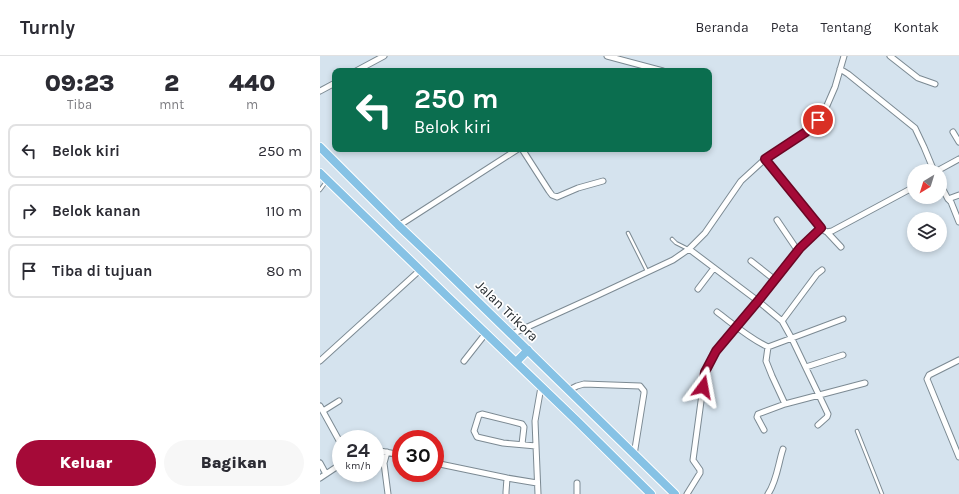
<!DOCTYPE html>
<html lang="id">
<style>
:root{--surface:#fff;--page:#f7f7f7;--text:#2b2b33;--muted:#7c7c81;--line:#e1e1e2;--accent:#a50a38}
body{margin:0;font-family:Karla,sans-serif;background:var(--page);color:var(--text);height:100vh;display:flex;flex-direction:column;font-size:15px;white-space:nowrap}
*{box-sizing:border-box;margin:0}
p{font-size:13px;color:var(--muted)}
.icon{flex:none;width:22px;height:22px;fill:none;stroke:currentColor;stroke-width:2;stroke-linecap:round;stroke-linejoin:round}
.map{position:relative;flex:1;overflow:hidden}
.drawer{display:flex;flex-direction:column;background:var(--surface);width:320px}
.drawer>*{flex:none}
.banner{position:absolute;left:12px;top:12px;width:380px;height:84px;border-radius:8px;box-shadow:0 2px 6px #0003;background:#0b6e4f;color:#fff;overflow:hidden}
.needle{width:26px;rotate:218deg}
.buttons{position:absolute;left:587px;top:108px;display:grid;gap:8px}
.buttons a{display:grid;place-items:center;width:40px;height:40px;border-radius:50%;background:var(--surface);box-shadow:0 2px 6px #0003;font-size:20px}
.speed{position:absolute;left:12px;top:374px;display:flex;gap:8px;font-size:20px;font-weight:700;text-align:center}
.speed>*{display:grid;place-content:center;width:52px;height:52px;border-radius:50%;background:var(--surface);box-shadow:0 2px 6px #0003;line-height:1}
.speed small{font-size:10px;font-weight:400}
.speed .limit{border:6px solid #d22;background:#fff;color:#111}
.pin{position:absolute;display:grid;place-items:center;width:34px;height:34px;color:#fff;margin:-17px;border:2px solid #fff;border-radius:50%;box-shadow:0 1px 4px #0007}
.me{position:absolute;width:44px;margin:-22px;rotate:13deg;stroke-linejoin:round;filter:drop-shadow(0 0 3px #0008)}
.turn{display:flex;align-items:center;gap:14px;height:84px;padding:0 16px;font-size:18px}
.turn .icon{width:52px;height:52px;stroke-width:2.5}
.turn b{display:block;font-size:28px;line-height:34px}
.eta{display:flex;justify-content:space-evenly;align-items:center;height:68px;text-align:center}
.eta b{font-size:24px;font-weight:800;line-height:28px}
.button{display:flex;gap:8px;margin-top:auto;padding:8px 16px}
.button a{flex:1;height:46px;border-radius:24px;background:var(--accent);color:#fff;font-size:16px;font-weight:800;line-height:46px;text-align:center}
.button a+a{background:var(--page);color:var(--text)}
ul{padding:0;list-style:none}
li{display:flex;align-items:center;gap:12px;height:54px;margin:0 8px 6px;padding:0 8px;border:2px solid var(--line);border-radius:8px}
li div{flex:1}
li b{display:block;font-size:15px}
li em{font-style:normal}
header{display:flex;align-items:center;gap:24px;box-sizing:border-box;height:56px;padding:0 20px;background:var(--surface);border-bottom:1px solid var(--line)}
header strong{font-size:19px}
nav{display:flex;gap:22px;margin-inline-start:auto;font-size:14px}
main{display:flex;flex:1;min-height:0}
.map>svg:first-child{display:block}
</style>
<header>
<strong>Turnly</strong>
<nav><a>Beranda</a><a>Peta</a><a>Tentang</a><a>Kontak</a></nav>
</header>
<main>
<section class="drawer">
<div class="eta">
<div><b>09:23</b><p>Tiba</p></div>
<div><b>2</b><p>mnt</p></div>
<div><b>440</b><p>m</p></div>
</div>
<ul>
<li><svg class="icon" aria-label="left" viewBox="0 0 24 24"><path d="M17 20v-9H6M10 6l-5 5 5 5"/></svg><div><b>Belok kiri</b></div><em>250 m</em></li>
<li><svg class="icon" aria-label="right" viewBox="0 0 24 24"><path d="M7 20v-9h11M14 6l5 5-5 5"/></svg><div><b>Belok kanan</b></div><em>110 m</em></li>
<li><svg class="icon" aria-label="arrive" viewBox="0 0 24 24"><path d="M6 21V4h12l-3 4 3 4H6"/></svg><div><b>Tiba di tujuan</b></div><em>80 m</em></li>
</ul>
<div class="button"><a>Keluar</a><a>Bagikan</a></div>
</section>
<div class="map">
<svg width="639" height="438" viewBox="0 0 639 438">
<rect width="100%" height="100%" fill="#d5e3ee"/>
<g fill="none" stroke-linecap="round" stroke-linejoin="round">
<g stroke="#7c8a93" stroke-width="4.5">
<path id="lane" d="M0,134L6,126
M308,177L327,215
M352,183L356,187L368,193
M537,375L562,438"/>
</g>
<g stroke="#7c8a93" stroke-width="7">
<path id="street" d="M287,0L343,15
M570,0L598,22L615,28
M520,13L528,18L595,72L604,91L614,115
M36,15L64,0
M0,35L15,27
M633,76L639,86
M202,93L229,135L232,139L237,141L258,132L283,125
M445,103L503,174L507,176L512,175L594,131
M617,115L639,103
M620,128L628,143L631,146L639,166
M628,143L639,139
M457,164L478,195
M78,169L83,167L198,93
M507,176L521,191
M369,193L438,245L462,265L472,283L508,358L507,361L498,369
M431,205L455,224
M378,233L394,212
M397,256C413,268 429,282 448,291L523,263
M462,265L497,218L502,214
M192,278L276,240L353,204L369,193L385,177L421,125L445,103L486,76L498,64L505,54L515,31L524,0
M448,291L446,305L452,320L465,348
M639,304L609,319L607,323L639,401
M0,305L100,214
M144,305L166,277
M486,311L523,299
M249,334L257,330L264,328L320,330L324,335V337L314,399
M0,350L21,388
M3,355L19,345
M444,374L437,361L438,358L465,348L545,327
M202,388L204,371L202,368L162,358L159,359L154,375L157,381L183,387L216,390
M55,394L81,399
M67,396L64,407L68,438
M0,407L6,418
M115,407L187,422L217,427
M0,422L21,408
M186,438V436L187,422
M218,438L215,365L221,331
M257,438V427
M367,438L380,417V414L373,404L385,316L397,295L438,245L480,192L501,171
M448,438C457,425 458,408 463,393"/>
</g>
<g stroke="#fff" stroke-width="10">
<path id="primary" d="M0,91L78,169L117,206L355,438
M0,117L129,242L257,365L331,438
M196,306L208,294"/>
</g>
<use href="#lane" stroke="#fff" stroke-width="2.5"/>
<use href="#street" stroke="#fff" stroke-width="5"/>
<use href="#primary" stroke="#86c2e5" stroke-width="8"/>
</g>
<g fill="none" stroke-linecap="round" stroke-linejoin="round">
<g stroke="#6b0624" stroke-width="10">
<path id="route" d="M383,331L385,316L396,295L438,245L480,192L501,172L445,103L486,76L498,64"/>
</g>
<use href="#route" stroke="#a50a38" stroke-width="7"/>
</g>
<g text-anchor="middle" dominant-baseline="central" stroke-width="3.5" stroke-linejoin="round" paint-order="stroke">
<g font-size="14" fill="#23292d" stroke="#fff">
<text transform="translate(187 255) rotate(44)">Jalan Trikora</text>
</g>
</g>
</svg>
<div class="buttons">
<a><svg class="needle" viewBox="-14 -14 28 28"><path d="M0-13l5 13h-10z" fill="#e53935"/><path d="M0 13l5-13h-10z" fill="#7c7c81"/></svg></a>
<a><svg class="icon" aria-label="layers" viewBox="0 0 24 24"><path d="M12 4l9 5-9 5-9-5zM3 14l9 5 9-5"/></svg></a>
</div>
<div class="speed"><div>24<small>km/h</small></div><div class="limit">30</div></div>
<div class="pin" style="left:498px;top:64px;background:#d93025"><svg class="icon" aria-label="arrive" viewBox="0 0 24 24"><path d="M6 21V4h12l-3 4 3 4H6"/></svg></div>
<svg class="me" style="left:383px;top:331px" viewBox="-20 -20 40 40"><path d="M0-17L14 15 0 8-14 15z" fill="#a50a38" stroke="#fff" stroke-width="4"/></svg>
<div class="banner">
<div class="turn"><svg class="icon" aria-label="left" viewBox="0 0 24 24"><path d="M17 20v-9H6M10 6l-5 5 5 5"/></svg><div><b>250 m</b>Belok kiri</div></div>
</div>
</div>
</main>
